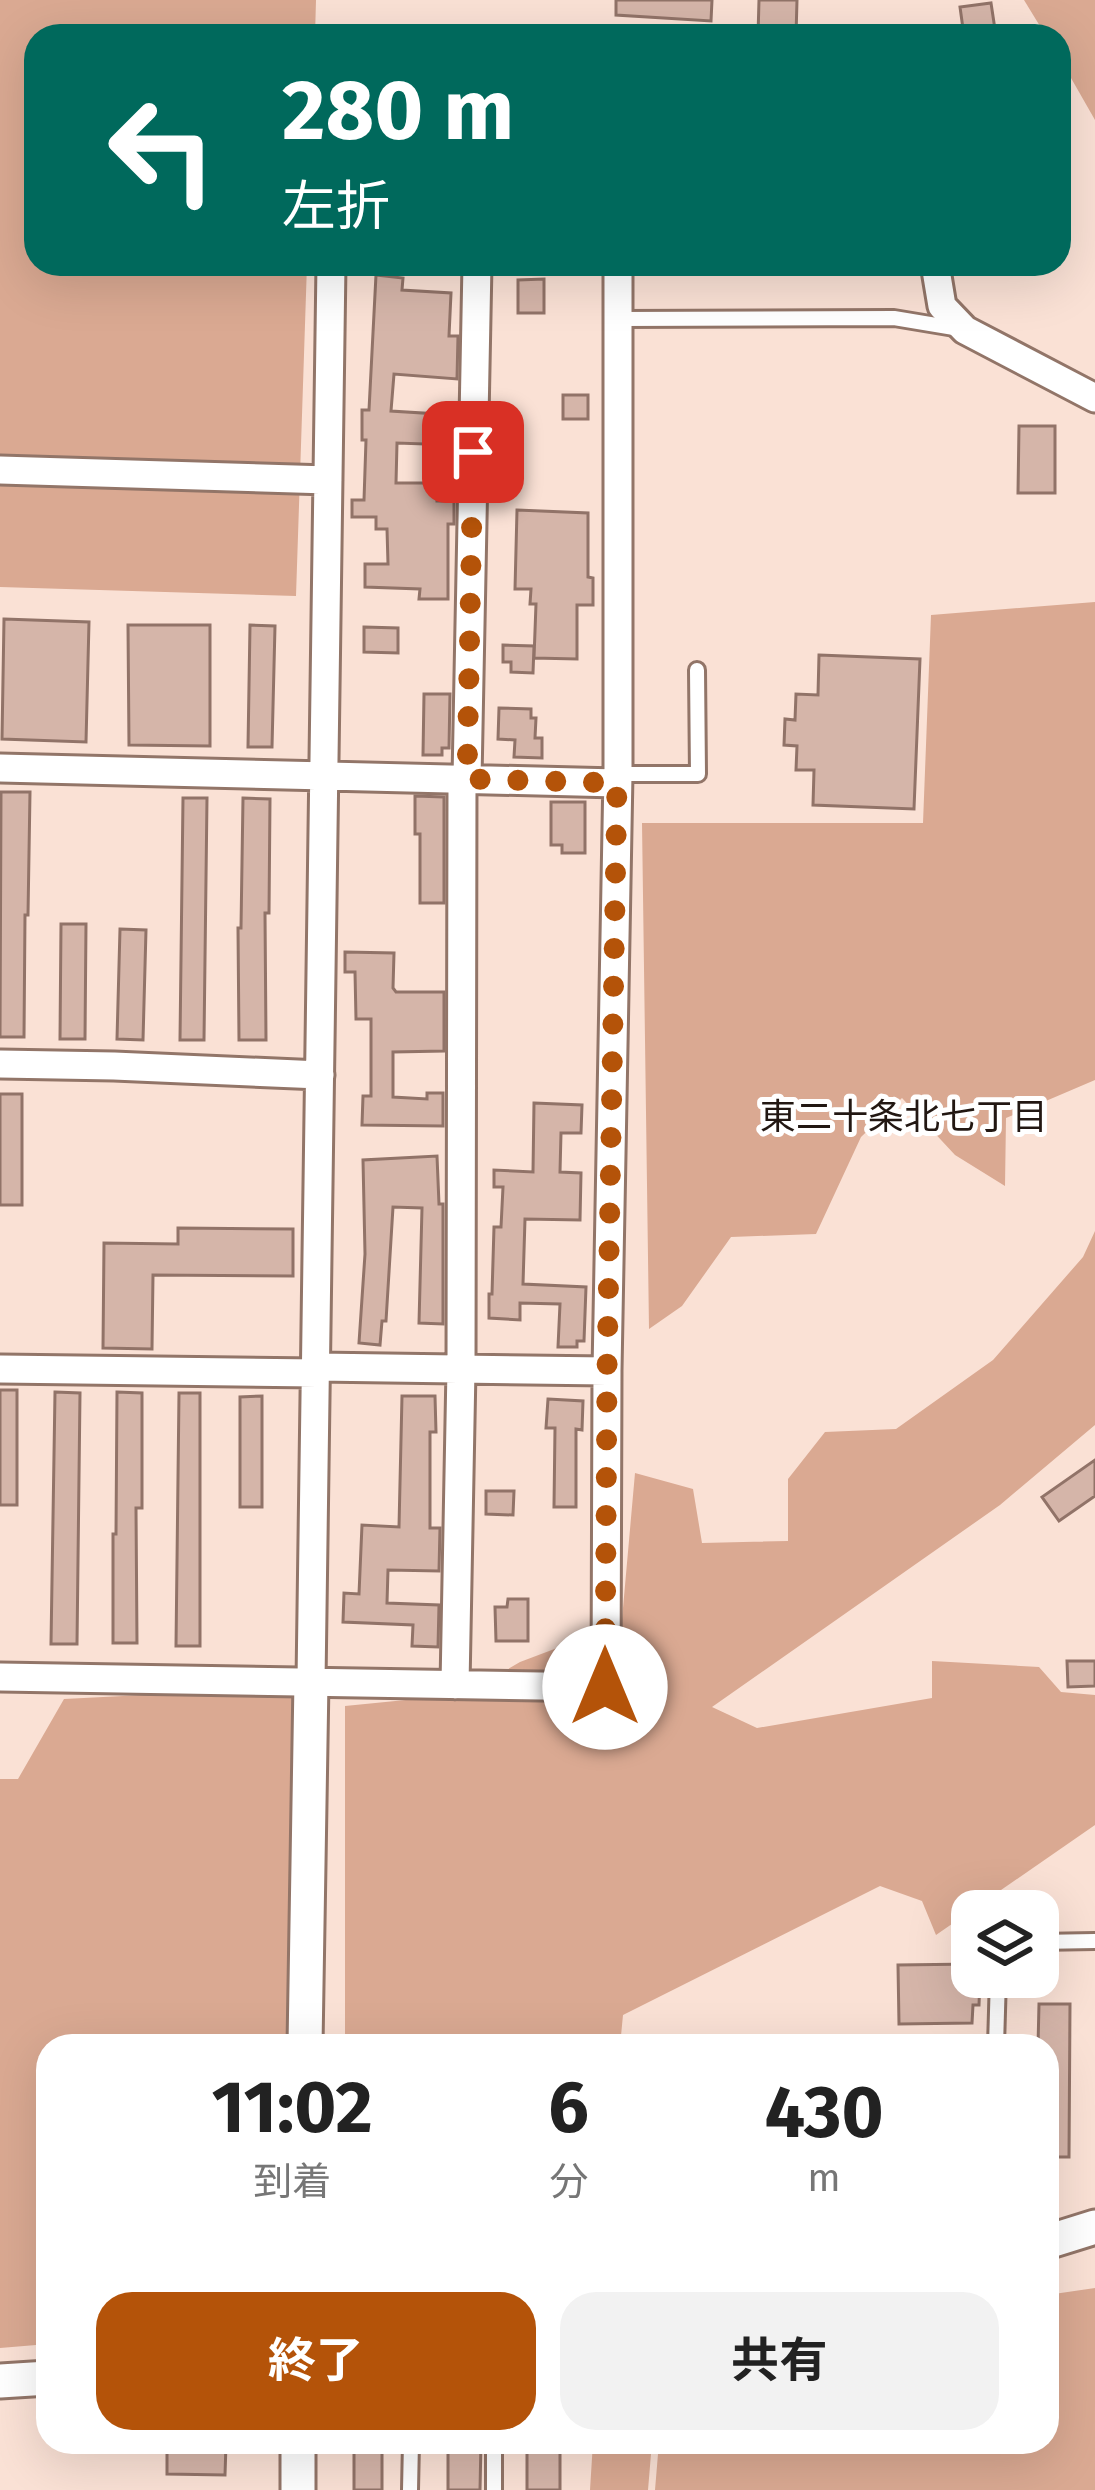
<!DOCTYPE html>
<html lang="ja">
<meta charset="utf-8">
<style>
:root{--surface:#fff;--page:#f2f2f2;--text:#222;--muted:#767676;--accent:#b45309}
body{margin:0;font-family:"Fira Sans","Noto Sans JP",sans-serif;background:var(--page);color:var(--text);height:100vh;display:flex;flex-direction:column;font-size:45px;white-space:nowrap}
*{box-sizing:border-box;margin:0}
p{font-size:39px;color:var(--muted)}
.icon{flex:none;width:66px;height:66px;fill:none;stroke:currentColor;stroke-width:2;stroke-linecap:round;stroke-linejoin:round}
.map{position:relative;flex:1;overflow:hidden}
.side{position:absolute;left:36px;top:2034px;width:1023px;height:420px;display:flex;flex-direction:column;background:var(--surface);border-radius:36px;box-shadow:0 12px 48px #0002}
.side>*{flex:none}
.hud{position:absolute;left:24px;top:24px;width:1047px;height:252px;border-radius:36px;box-shadow:0 12px 48px #0002;background:#00695c;color:#fff;overflow:hidden}
.fabs{position:absolute;left:951px;top:1890px;display:grid;gap:24px}
.fabs a{display:grid;place-items:center;width:108px;height:108px;border-radius:24px;background:var(--surface);box-shadow:0 12px 48px #0002;font-size:60px}
.pin{position:absolute;display:grid;place-items:center;width:102px;height:102px;color:#fff;margin:-51px;border-radius:24px;box-shadow:0 6px 18px #0006}
.me{position:absolute;width:132px;margin:-66px;rotate:0deg;stroke-linejoin:round;filter:drop-shadow(0 0 9px #0008)}
.turn{display:flex;align-items:center;gap:42px;height:252px;padding:0 60px;font-size:54px}
.turn .icon{width:156px;height:156px;stroke-width:2.5}
.turn b{display:block;font-size:84px;line-height:102px}
.eta{display:flex;justify-content:space-evenly;align-items:center;height:204px;text-align:center}
.eta b{font-size:72px;font-weight:700;line-height:84px}
.cta{display:flex;gap:24px;margin-top:auto;padding:24px 60px}
.cta a{flex:1;height:138px;border-radius:36px;background:var(--accent);color:#fff;font-size:48px;font-weight:700;line-height:138px;text-align:center}
.cta a+a{background:var(--page);color:var(--text)}
.map>svg:first-child{display:block}
</style>
<div class="map">
<svg width="1095" height="2490" viewBox="0 0 1095 2490">
<rect width="100%" height="100%" fill="#fae1d5"/>
<path fill="#daa992" d="M0,0H316L315,36H36V264H307L296,596L0,587Z
M1024,0H1095V120L1059,57V36H1046Z
M1095,602V1080L1006,1118L1005,1186L955,1155L902,1098L861,1137L816,1234L731,1237L682,1306L649,1329L642,823H923L931,615Z
M1095,1231V1425L1000,1505L712,1707L757,1728L932,1698V1661L1039,1667L1061,1692L1095,1695V1825L936,1935L922,1901L880,1886L623,2015L620,2046H345V1706L466,1694L520,1662L573,1642L619,1653L635,1473L693,1489L702,1543L788,1541V1479L825,1432L896,1429L993,1360L1083,1257Z
M301,1687L287,2046H48V2344L0,2348V1779H18L64,1699Z
M1095,2288V2490H655L659,2442H1047V2295Z
M593,2442H652L648,2490H590Z"/>
<path fill="#d5b5a9" stroke="#917368" stroke-width="3" d="M616,0H712L711,21L616,15Z
M759,0H797L796,36H758Z
M991,3L996,36H964L960,7Z
M376,275L403,278L402,290L451,293L449,336H458L457,379L394,374L391,411L454,415L453,445L397,443L396,483H437V501H454V524H448V599H419L420,589L365,587V564H388L387,529H376V517H352V500H364L366,440H362V410H369Z
M544,279V313H518V280Z
M563,395H588V419H563Z
M1019,426H1055V493H1018Z
M517,510L588,513V577L593,578V605H577V659L534,658L536,604H530L531,589H515Z
M4,619L89,622L86,742L2,739Z
M128,625H210V746L129,745Z
M250,625L275,626L272,747H248Z
M364,627L398,628V653L364,652Z
M503,645L534,646L533,673L511,672V662H503Z
M819,655L920,659L914,809L813,805L814,770H796L797,746L784,745L785,719L795,720L796,694L818,695Z
M424,694H450L449,748H442V755H423Z
M499,708L531,709V718H536L535,738H542V758L514,757L515,740L498,739Z
M1,792H30L28,915H25L24,1037H0Z
M415,796L444,797V903H420V834H415Z
M183,798H207L204,1040H180Z
M243,798L270,799L269,913H265L266,1040H239L238,928H241Z
M551,802H585V853H562V845H551Z
M61,924H86L85,1039H60Z
M120,929L146,930L143,1040L117,1039Z
M345,952L394,953L393,988L396,992H444V1051L393,1052V1097L427,1099V1093H443V1126L362,1125L363,1096H371V1019H356L355,972H345Z
M0,1094H22V1205H0Z
M534,1103L582,1105L581,1133H561L560,1172L581,1173L580,1220L525,1219L523,1284L586,1287L584,1341H577V1347H558L560,1304L520,1303V1320L489,1318V1294H492L494,1227H501L503,1187H494V1170L533,1172Z
M437,1156L439,1204H443V1324L419,1323L422,1208L393,1207L386,1321H382L380,1345L359,1343L365,1254L363,1160Z
M178,1228L293,1229V1276L153,1275L152,1349L103,1348L104,1243L178,1244Z
M0,1390H17V1505H0Z
M55,1392L80,1393L77,1644H51Z
M117,1392L142,1393V1508H136L137,1643H113V1534H116Z
M179,1393H200V1646H176Z
M262,1396V1507H240V1397Z
M402,1396H435L436,1432H430V1528H440L439,1571L388,1570L387,1603L439,1605L438,1647L412,1646L413,1625L343,1622L344,1593L359,1594L362,1525L399,1527Z
M548,1399L583,1401L582,1430L576,1429V1507H554L555,1428H546Z
M1095,1460V1496L1059,1521L1042,1497Z
M486,1491H514L513,1515L486,1514Z
M508,1599H528V1641H496L495,1607H507Z
M1067,1661H1095V1686L1068,1687Z
M972,1964V1977H980L979,2005H973L972,2023L899,2024L898,1965Z
M1039,2004H1070L1069,2157H1047V2046H1038Z
M354,2442H382V2490H354Z
M448,2442H481L480,2490H448Z
M527,2442H560V2490H527Z
M167,2443L226,2444L225,2475L167,2474Z"/>
<g fill="none" stroke-linecap="round" stroke-linejoin="round">
<g stroke="#927568" stroke-width="20">
<path id="service" d="M618,319L894,318L960,329
M618,774H698L697,670
M1038,1942L1095,1941
M996,2046L998,1977
M494,2445V2490
M410,2490L411,2442"/>
</g>
<g stroke="#927568" stroke-width="33">
<path id="minor" d="M935,264L942,306L965,330L1095,398
M0,470L328,480
M0,768L617,783
M467,779L477,264
M0,1064L114,1066L320,1075
M317,1367L607,1371
M0,1369L317,1373
M0,1677L606,1687L607,1371L618,774V264
M311,1681L331,264
M455,1685L461,1369L462,779"/>
</g>
<g stroke="#927568" stroke-width="39">
<path id="tertiary" d="M305,2046L311,1681
M1047,2242L1095,2227
M0,2381L48,2378
M298,2490V2442"/>
</g>
<use href="#service" stroke="#fff" stroke-width="14"/>
<use href="#minor" stroke="#fff" stroke-width="27"/>
<use href="#tertiary" stroke="#fff" stroke-width="33"/>
</g>
<g fill="none" stroke-linecap="round" stroke-linejoin="round">
<path stroke="#b45309" stroke-width="21" stroke-dasharray="0 37.8" d="M473,452L467,779L617,783L607,1371L605,1687"/>
</g>
<g text-anchor="middle" dominant-baseline="central" stroke-width="10" stroke-linejoin="round" paint-order="stroke">
<g font-size="36" fill="#221712" stroke="#fff">
<text x="904" y="1117">東二十条北七丁目</text>
</g>
</g>
</svg>
<div class="fabs">
<a><svg class="icon" aria-label="layers" viewBox="0 0 24 24"><path d="M12 4l9 5-9 5-9-5zM3 14l9 5 9-5"/></svg></a>
</div>
<div class="pin" style="left:473px;top:452px;background:#d93025"><svg class="icon" aria-label="arrive" viewBox="0 0 24 24"><path d="M6 21V4h12l-3 4 3 4H6"/></svg></div>
<svg class="me" style="left:605px;top:1687px" viewBox="-20 -20 40 40"><circle r="19" fill="#fff"/><path d="M0-13L10 11 0 6-10 11z" fill="#b45309"/></svg>
<div class="hud">
<div class="turn"><svg class="icon" aria-label="left" viewBox="0 0 24 24"><path d="M17 20v-9H6M10 6l-5 5 5 5"/></svg><div><b>280 m</b>左折</div></div>
</div>
<section class="side">
<div class="eta">
<div><b>11:02</b><p>到着</p></div>
<div><b>6</b><p>分</p></div>
<div><b>430</b><p>m</p></div>
</div>
<div class="cta"><a>終了</a><a>共有</a></div>
</section>
</div>
